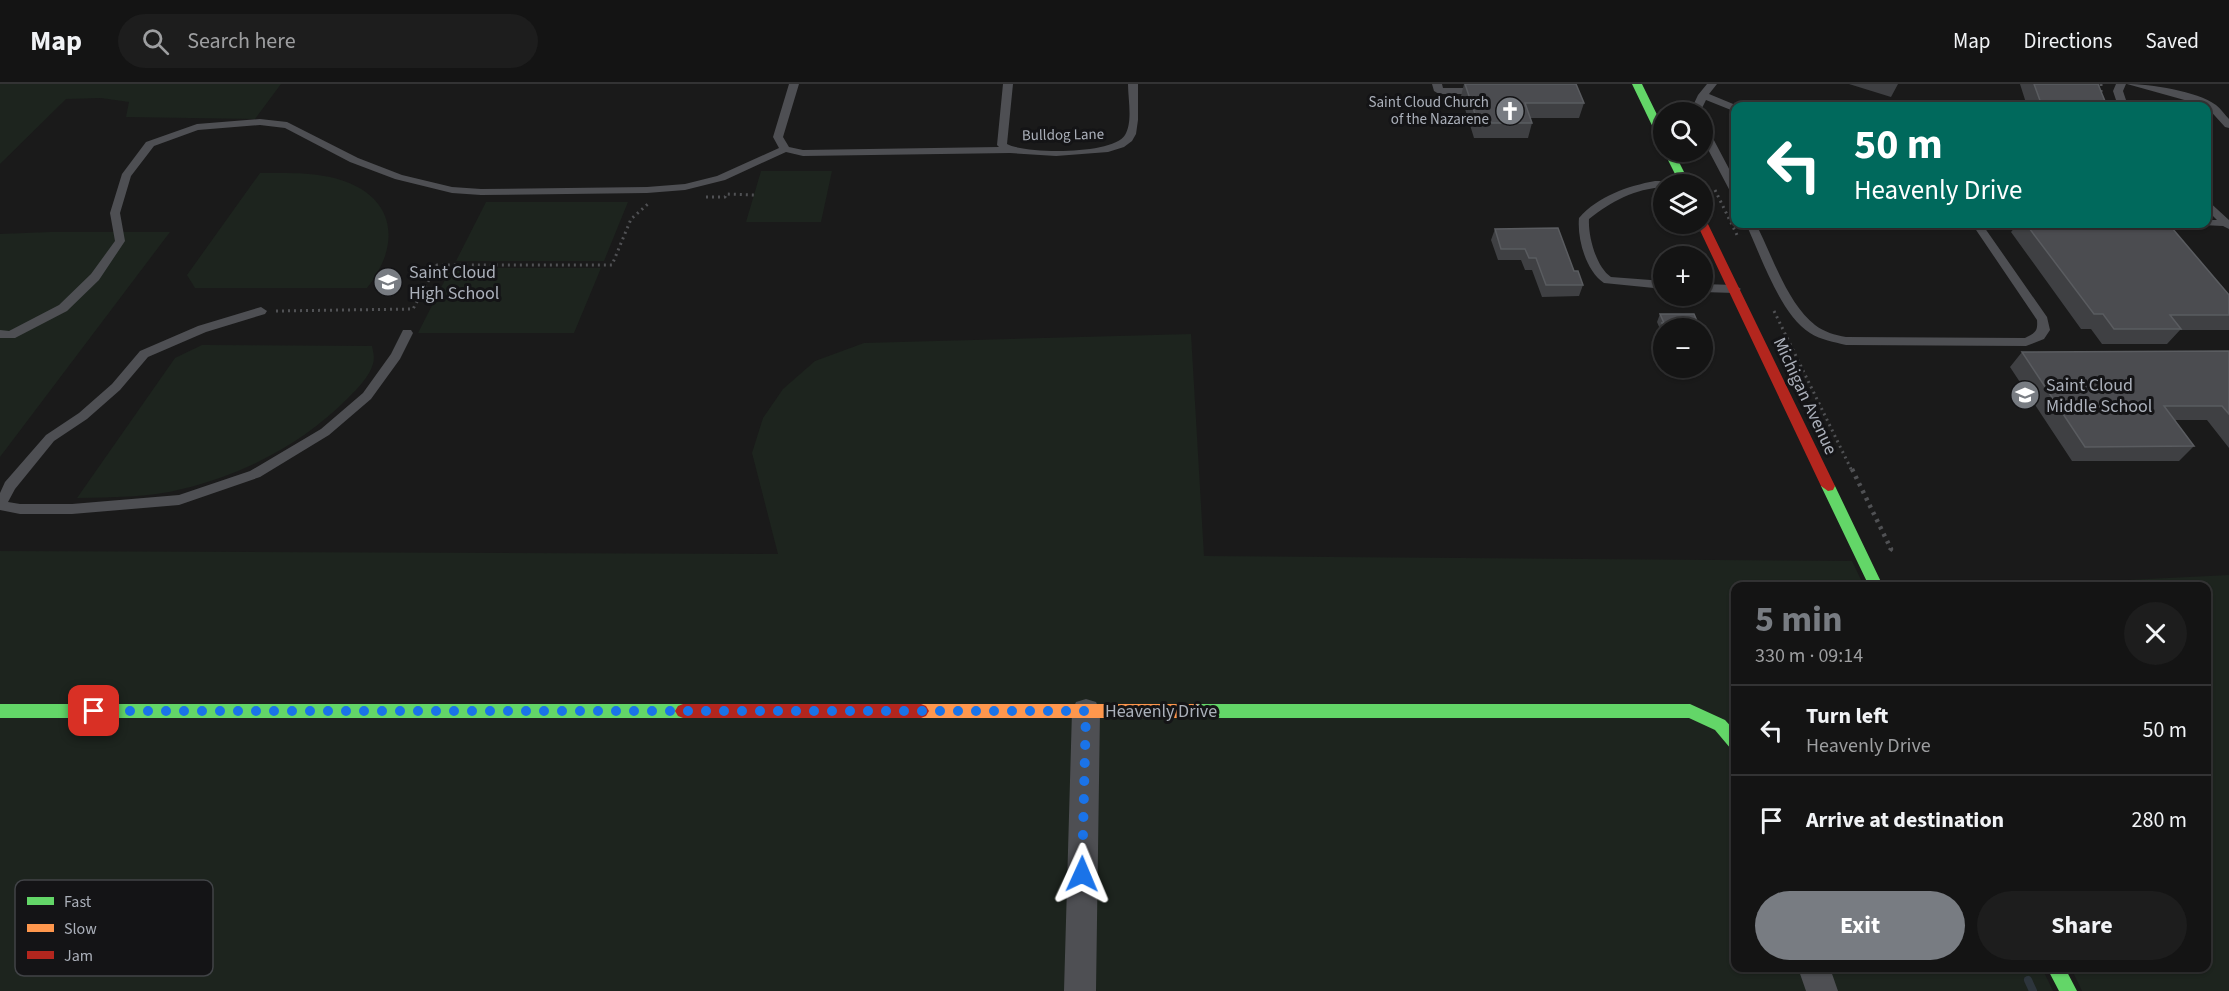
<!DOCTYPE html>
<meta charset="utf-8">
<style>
:root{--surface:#141414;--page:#1d1d1d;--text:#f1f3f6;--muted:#9d9ea0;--line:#333334;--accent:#787c82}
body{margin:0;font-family:"Source Sans 3",sans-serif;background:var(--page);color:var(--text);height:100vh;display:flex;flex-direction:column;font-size:22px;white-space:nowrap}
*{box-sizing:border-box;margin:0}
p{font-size:20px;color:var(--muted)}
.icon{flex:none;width:33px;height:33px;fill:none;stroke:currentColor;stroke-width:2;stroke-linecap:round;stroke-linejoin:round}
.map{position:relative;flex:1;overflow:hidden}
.side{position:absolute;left:1731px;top:498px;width:480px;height:390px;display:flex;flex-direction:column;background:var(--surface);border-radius:12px;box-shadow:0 2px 4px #0004,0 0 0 2px var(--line)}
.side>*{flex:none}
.banner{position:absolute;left:1731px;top:18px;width:480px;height:126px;border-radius:12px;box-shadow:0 2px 4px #0004,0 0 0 2px var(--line);background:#00695c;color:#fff;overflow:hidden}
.fabs{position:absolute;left:1653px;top:18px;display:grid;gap:12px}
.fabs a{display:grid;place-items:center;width:60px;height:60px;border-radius:50%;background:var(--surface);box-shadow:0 2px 4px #0004,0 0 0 2px var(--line);font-size:30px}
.pin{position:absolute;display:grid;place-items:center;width:51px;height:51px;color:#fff;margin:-26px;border-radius:12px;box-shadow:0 3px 9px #0006}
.me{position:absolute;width:66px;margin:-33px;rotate:1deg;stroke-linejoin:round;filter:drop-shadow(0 0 4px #0008)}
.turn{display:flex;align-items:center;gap:21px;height:126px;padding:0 24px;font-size:27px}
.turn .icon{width:78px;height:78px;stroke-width:2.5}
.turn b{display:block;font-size:42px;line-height:51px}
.round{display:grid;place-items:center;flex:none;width:63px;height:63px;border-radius:32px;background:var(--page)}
.summary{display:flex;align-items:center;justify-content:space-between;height:102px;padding:0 24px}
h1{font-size:36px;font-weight:700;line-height:45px;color:var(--accent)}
.button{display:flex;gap:12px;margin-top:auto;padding:12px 24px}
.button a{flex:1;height:69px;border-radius:36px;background:var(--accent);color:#fff;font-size:24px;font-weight:700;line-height:69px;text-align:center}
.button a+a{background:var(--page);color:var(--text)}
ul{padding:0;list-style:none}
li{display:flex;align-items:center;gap:18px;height:90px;padding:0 24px;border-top:2px solid var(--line)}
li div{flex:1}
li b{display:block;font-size:22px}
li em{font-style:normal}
header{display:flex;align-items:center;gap:36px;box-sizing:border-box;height:84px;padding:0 30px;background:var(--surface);border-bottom:2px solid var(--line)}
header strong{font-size:28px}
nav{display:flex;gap:33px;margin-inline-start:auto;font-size:21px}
.search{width:420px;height:54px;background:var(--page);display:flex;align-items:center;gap:15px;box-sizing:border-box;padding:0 21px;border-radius:33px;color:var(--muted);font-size:22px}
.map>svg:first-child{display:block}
</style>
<header>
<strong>Map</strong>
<div class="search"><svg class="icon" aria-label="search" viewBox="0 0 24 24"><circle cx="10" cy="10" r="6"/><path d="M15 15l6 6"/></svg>Search here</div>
<nav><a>Map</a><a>Directions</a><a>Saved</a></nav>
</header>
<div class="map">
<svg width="2229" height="907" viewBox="0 0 2229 907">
<rect width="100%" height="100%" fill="#1a1a1a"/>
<path fill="#1d241e" d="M0,0H281L255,35L126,33L129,18L101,14L66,15L0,80Z
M761,87H832L821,138H746Z
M260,89C283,89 308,88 330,93C393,107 405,156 367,204H195L187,191Z
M486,118H628L604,177H456Z
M50,148H170L0,373V150Z
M451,184H601L574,249H418Z
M1191,250L1204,472L1852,477L1864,502H1736V884H2042L2053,907H0V467L778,470L752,369L763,334L783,305L815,277L864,259Z
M202,261L372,262C373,267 375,274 373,280C369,293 358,304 349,313C304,359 245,390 182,405C148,414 112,413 77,414L175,274Z
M2229,491V907H2082L2071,884H2206V502H2009Z"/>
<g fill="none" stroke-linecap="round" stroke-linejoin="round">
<path stroke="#2d353c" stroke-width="8" d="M2028,896L2033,907"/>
<path stroke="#505154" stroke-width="3" stroke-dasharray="2 4" stroke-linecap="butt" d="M2101,0V11
M1715,106L1738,153
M706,113H725L726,110L754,111
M276,227L413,225L437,181H612L631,135L649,119
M1774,227L1852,387"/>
<path stroke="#505154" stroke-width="4.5" stroke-dasharray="3 5" stroke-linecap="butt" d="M1852,385L1891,465L1887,470"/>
<path fill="#4e4f53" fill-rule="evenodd" d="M789,0H799L783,53L789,63L803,66L999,63L997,61L1003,0H1013L1007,60C1025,70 1113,71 1125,51C1133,38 1128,15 1128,0H1138V36L1136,50L1132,57L1124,63L1108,68L1056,72L1010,69L803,72L786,68L725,96L685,106L647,109L481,111L452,109L395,95L350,78L285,44L260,41L198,46L154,62L131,92L120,129L125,157L99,196L67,227L15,254H0V246L9,247L59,221L91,190L115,157L110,129L122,90L146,58L197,40L260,35L287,38L358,74L402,91L452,103L481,105L647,103L685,100L717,92L779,64L773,53Z
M1432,0H1442L1443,4H1478L1483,7L1478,10H1439L1434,7Z
M1707,0H1717L1709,10L1738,22H1736V28L1706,16L1700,28H1690L1698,11Z
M2116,0H2126L2123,7L2128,22H2118L2113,7Z
M2127,0C2150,0 2197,7 2216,21C2221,25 2225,31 2229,35V44L2225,43L2206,22Z
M1702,40L1707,43L1736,98V112L1731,109L1702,54Z
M1655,97H1684L1689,100H1664V103C1634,105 1612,117 1589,135C1588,152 1596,183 1611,193L1664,197V205L1604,199C1586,187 1577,155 1579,134C1598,112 1628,102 1655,97Z
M2206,115L2229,136V145L2223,142L2202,141L2201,140H2206V136H2217L2206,125Z
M1746,140H1756C1772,171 1787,219 1815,241C1824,248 1835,251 1846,253L2025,254C2035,249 2038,248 2037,236L1972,140H1982L2047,233L2050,246L2044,255L2026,262L1846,261C1834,258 1821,256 1810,249C1780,230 1761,172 1746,140Z
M1702,200L1735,201L1741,205L1735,209L1702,208Z
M261,223L267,227L265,230L206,248L148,273L120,306L87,335L54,357L15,405L8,418L20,420H72L179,411L250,387L321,345L363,309L391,270L403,246H411L413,249L400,275L371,315L329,351L260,393L179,421L72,430H20L0,426V409L5,398L46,351L79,329L112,300L140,267L198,242Z"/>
<path fill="#4e4f53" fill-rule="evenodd" d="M1086,615L1096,618L1100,627L1096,907H1064L1072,627L1076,618Z
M1798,884H1830L1838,907H1806Z"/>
<path fill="#63d668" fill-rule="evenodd" d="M1632,0H1642L1664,45V59L1659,56Z
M1664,68H1674L1690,100H1680Z
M1828,397L1835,402L1883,502H1869L1821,402Z
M0,620H683L688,622L691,627L688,632L683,634H0Z
M1197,620H1690L1725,636L1736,648V667L1731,665L1715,646L1689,634H1197L1192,632L1189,627L1192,622Z
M2047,884H2065L2077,907H2059Z"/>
<path fill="#ff974d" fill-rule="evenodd" d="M921,620H1197L1202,622L1205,627L1202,632L1197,634H921L916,632L913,627L916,622Z"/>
<path fill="#b3261e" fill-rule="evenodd" d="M1702,135L1707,138L1835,402L1833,406L1828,407L1821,402L1697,140H1702Z
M683,620H921L926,622L929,627L926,632L921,634H683L678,632L675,627L678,622Z"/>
</g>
<path fill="#3f4043" d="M1464,0H1576L1584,19L1579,34H1530L1532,39L1528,54H1474L1461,12Z
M1849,0H1898L1891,13Z
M2020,0H2098L2107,22H2027Z
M2014,140H2150L2154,144L2229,211V246H2180L2167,260H2102L2091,245H2081L2011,148L2016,142Z
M1495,145L1574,187L1583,201L1579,212L1542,213L1532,186H1525L1521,176H1498L1491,156Z
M1660,230L1700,244H1664V259L1659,247L1660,245L1657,238Z
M1702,249L1709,264L1705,272H1702Z
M2229,267V364L2207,336H2175L2194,362L2179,377H2072L2010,283L2022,268Z"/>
<path fill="#4b4c50" stroke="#5a5c60" stroke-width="1.5" d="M1465,0H1576L1584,19H1525L1532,39H1478Z
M2034,0H2098L2107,22H2042Z
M2026,140H2150L2154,144H2172L2229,211V231H2170L2181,245H2114L2103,230H2094Z
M1558,144L1574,187H1578L1583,201H1546L1536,174H1529L1525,165H1501L1495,145Z
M1660,230H1694L1700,244H1664L1662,239H1664Z
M1702,249L1709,264H1702Z
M2229,267V330L2222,322H2164L2194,362L2085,363L2022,268Z"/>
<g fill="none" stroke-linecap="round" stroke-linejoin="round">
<path stroke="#1a73e8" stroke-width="10" stroke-dasharray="0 18" d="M94,627H1086L1082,790"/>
</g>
<defs>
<g id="church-disc" transform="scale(1.5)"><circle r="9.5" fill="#787c82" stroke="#141416"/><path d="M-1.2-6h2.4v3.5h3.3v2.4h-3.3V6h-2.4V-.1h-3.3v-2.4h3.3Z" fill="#fff"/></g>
<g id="school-disc" transform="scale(1.5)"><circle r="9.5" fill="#787c82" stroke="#141416"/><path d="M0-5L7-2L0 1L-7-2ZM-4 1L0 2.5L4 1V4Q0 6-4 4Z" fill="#fff"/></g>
</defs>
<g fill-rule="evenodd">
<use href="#church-disc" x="1510" y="27"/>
<use href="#school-disc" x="388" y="198"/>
<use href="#school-disc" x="2025" y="311"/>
</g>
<g text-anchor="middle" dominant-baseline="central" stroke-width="6" stroke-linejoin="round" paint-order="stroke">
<g font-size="15" fill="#abb0ba" stroke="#141416" text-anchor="end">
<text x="1489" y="18">Saint Cloud Church<tspan x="1489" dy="17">of the Nazarene</tspan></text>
</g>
<g font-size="15" fill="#abb0ba" stroke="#141416">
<text transform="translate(1063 51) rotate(-1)">Bulldog Lane</text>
</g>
<g font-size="18" fill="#abb0ba" stroke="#141416" text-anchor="start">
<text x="409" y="188">Saint Cloud<tspan x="409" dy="21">High School</tspan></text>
<text x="2046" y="301">Saint Cloud<tspan x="2046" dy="21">Middle School</tspan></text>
</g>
<g font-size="18" fill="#abb0ba" stroke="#141416">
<text transform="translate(1805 312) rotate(65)">Michigan Avenue</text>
<text x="1161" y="627">Heavenly Drive</text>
</g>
</g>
<rect x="15" y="796" width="198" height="96" rx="9" fill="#141416" stroke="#414347" stroke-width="1.5"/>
<rect x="27" y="813" width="27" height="8" fill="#63d668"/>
<rect x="27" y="840" width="27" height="8" fill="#ff974d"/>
<rect x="27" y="867" width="27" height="8" fill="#b3261e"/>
<g font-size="16" fill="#abb0ba">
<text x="64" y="823">Fast</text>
<text x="64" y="850">Slow</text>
<text x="64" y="877">Jam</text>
</g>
</svg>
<div class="fabs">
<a><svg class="icon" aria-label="search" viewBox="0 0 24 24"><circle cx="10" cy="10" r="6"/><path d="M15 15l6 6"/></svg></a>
<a><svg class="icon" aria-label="layers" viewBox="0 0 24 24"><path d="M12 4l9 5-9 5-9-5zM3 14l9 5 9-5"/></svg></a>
<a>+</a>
<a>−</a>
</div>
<div class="pin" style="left:94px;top:627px;background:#d93025"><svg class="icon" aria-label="arrive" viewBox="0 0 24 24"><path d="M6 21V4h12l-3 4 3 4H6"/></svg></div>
<svg class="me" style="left:1082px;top:790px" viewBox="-20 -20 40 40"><path d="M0-17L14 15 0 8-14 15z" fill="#1a73e8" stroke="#fff" stroke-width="4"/></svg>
<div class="banner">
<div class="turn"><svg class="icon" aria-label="left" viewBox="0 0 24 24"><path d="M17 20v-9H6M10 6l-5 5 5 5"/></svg><div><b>50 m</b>Heavenly Drive</div></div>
</div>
<section class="side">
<div class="summary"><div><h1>5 min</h1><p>330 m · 09:14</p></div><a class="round"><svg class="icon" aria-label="close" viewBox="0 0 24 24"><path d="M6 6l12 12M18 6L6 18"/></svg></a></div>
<ul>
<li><svg class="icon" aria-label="left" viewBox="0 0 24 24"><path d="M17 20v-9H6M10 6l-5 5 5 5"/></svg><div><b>Turn left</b><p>Heavenly Drive</p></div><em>50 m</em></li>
<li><svg class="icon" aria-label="arrive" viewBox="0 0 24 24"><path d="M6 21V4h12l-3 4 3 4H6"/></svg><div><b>Arrive at destination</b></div><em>280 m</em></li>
</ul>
<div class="button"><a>Exit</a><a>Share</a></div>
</section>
</div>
